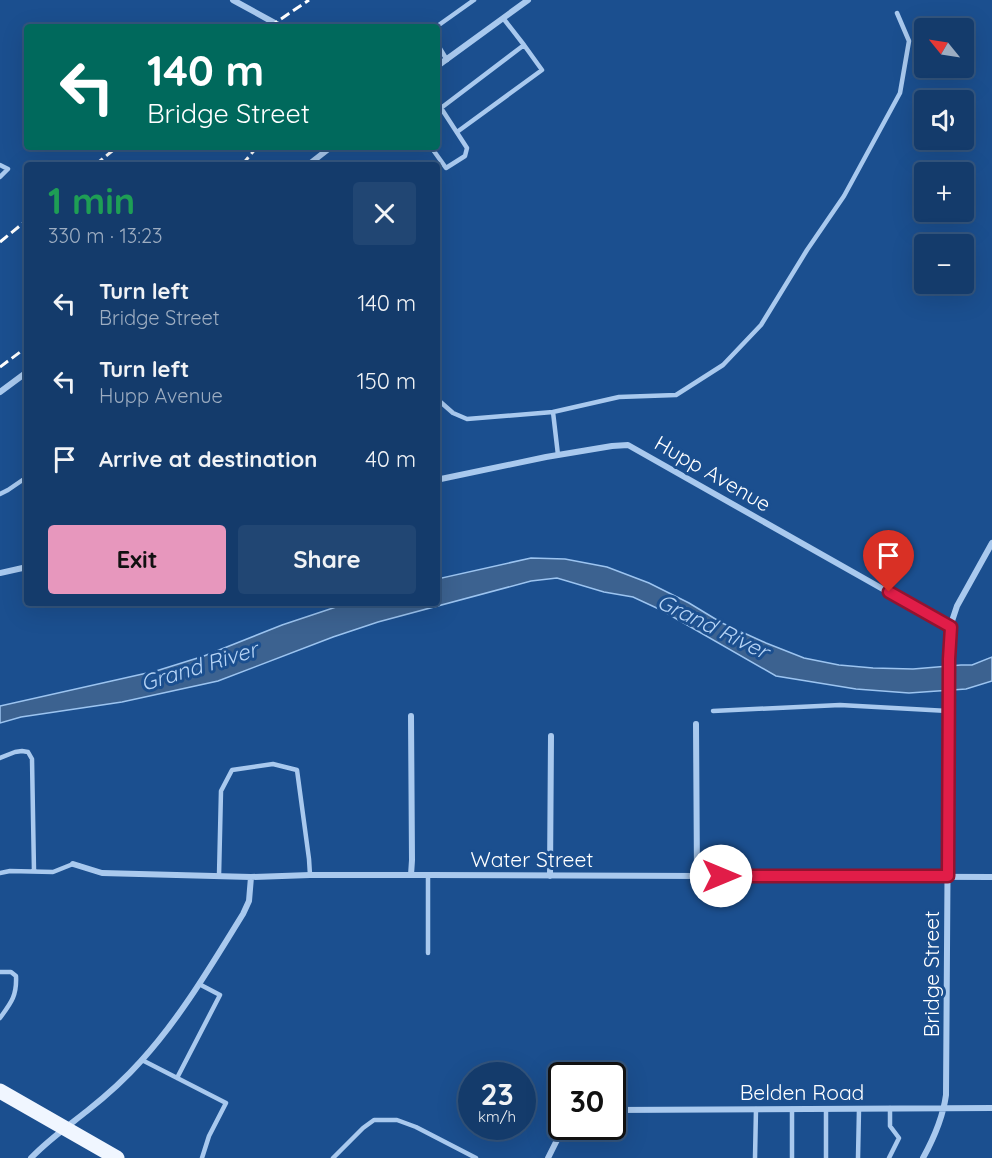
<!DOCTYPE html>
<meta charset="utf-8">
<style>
:root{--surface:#143b6b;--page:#214673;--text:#f1f3f6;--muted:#9dadc1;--line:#33557e;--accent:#e797bd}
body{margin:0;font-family:Quicksand,sans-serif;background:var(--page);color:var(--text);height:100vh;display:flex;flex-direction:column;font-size:22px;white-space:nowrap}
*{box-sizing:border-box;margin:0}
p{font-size:20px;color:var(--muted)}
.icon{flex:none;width:33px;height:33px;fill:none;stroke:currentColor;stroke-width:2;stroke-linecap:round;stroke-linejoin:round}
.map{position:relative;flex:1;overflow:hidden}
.sheet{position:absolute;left:24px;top:162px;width:416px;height:444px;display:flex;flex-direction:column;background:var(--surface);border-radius:6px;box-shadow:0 6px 24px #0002,0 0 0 2px var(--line)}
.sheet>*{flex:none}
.top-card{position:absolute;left:24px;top:24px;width:416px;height:126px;border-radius:6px;box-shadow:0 6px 24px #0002,0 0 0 2px var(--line);background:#00695c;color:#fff;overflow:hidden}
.needle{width:39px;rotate:300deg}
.tools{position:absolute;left:914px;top:18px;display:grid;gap:12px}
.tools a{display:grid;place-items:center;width:60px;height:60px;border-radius:6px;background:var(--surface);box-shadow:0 6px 24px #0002,0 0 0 2px var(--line);font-size:30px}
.speed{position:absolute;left:458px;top:1062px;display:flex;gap:12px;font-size:30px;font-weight:700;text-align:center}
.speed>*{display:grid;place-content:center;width:78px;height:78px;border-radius:50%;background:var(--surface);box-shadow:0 6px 24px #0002,0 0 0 2px var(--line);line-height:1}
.speed small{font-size:15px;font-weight:400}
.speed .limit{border:3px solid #111;border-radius:9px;background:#fff;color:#111}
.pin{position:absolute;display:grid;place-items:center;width:51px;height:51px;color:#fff;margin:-62px -26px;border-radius:50% 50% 50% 0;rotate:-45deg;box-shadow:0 0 6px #0007}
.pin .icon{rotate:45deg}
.me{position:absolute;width:66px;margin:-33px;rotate:90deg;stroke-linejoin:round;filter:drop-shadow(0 0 4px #0008)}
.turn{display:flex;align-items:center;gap:21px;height:126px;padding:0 24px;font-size:27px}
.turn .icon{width:78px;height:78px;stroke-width:2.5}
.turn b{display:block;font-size:42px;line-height:51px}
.round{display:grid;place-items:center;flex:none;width:63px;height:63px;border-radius:6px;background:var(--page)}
.summary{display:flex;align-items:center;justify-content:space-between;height:102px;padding:0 24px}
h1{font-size:36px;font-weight:800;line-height:45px;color:#1e9e55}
.primary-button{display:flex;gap:12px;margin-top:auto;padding:12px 24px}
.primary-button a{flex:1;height:69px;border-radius:6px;background:var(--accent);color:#111;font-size:24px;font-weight:800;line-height:69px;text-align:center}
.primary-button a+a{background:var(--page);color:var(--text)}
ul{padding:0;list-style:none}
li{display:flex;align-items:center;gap:18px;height:78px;padding:0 24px}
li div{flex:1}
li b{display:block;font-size:22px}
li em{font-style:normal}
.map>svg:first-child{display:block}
</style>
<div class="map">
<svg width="992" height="1158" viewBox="0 0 992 1158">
<rect width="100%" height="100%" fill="#1b4f8f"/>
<path fill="#3c6290" stroke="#9cc4f0" stroke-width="1.5" d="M531,558L565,559L607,567L649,583L689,603L722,623L766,643L804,658L839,665L873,668L913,669L961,665H972L992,657V681L966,689L909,693L856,689L776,676L661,610L633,597L604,592L557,578L531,581L378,622L333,637L218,681L122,702L21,717L0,723V706L156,671L204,656L282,625L348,603H436L437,579Z"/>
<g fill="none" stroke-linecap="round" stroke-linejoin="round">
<path stroke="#a9c9ee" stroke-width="4.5" d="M436,27L474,0
M436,42L447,60
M436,102L441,108L524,45L503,18
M457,132L542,70L524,45
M431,147L446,168L465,156L467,148L441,108L436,111
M0,165L8,169L0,177
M436,398L453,413L467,419L553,412
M558,455L553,412L619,397L676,395L723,365L761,325L807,250L844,196L900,93L909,41L897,13
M0,494L8,490L27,477
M713,711L840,705L948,711
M0,758L15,752L22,751L28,752L32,759L34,871
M0,873L10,871L53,872L73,864
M219,876L221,791L232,770L273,764L297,770L309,859L310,875
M428,953V875
M0,972H11L16,976C17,996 11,1003 0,1018
M142,1060L226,1103L209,1136L202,1158
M177,1078L220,995L199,984
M792,1109V1158
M333,1158L363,1128L374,1120H397L416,1127L476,1158
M755,1158L756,1109
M826,1158V1109
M858,1158L859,1109
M889,1158L899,1138L890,1126V1108"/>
<path stroke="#a9c9ee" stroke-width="6" d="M233,0L282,27
M436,67L528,0
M308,165L331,147
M0,392L27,372
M436,480L546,457L612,446L628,445L950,627
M0,573L27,567
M411,716L412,860L411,875
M696,724L697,876
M73,864L102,873L251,877L310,875H428L992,877
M550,876L551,736
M612,1110L992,1108
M31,1158C48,1140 68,1126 87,1111C106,1096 125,1079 141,1061C181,1017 212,964 243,914L249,901L251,877
M548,1158L564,1126
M923,1158C934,1138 943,1117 946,1095L949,659L950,627L957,606L992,543"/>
<path stroke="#f0f6ff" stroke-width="15" d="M0,1091L117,1158"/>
<path stroke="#fff" stroke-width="3" stroke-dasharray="10 4.5" stroke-linecap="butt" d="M269,27L309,0
M95,165L117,147
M242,165L257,147
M0,242L27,220
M0,367L27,347"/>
</g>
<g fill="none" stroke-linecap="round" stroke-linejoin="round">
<g stroke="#92132f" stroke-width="15">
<path id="route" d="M721,876H948L949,659L951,627L889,592"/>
</g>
<use href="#route" stroke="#e11d48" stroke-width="10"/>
</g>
<g text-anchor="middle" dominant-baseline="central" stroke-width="6" stroke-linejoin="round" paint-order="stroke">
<g font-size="21" fill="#fff" stroke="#1b4f8f">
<text transform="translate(713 473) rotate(30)">Hupp Avenue</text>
<text x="532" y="859">Water Street</text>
<text transform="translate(931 974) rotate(-90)">Bridge Street</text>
<text x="802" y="1092">Belden Road</text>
</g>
<g font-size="22" font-style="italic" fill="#b5d3f5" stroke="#1b4f8f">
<text transform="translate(713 626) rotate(26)">Grand River</text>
<text transform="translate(199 666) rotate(-17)">Grand River</text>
</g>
</g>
</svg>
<div class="tools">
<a><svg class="needle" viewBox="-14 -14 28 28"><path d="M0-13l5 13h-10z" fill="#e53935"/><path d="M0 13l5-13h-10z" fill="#9dadc1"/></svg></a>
<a><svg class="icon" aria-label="sound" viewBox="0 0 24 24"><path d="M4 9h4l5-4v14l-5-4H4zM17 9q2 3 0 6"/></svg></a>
<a>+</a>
<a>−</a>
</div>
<div class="speed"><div>23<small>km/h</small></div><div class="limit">30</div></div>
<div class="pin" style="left:889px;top:592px;background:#d93025"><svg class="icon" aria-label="arrive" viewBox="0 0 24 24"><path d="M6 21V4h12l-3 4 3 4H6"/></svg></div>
<svg class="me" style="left:721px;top:876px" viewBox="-20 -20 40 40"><circle r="19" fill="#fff"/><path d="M0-13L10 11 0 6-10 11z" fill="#e11d48"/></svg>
<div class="top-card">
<div class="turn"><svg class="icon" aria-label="left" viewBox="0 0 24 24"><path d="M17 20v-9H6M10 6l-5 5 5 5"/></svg><div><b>140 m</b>Bridge Street</div></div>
</div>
<section class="sheet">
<div class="summary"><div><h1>1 min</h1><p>330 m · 13:23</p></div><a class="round"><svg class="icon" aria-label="close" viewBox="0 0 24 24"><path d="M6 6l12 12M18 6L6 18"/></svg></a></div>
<ul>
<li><svg class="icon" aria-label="left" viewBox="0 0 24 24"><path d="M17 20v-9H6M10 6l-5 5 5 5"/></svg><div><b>Turn left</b><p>Bridge Street</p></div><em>140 m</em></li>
<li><svg class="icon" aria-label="left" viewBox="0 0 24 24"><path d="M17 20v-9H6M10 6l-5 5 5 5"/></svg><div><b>Turn left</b><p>Hupp Avenue</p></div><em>150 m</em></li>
<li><svg class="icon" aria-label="arrive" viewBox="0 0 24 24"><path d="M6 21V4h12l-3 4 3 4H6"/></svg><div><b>Arrive at destination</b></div><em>40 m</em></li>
</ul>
<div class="primary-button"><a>Exit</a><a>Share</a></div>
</section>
</div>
